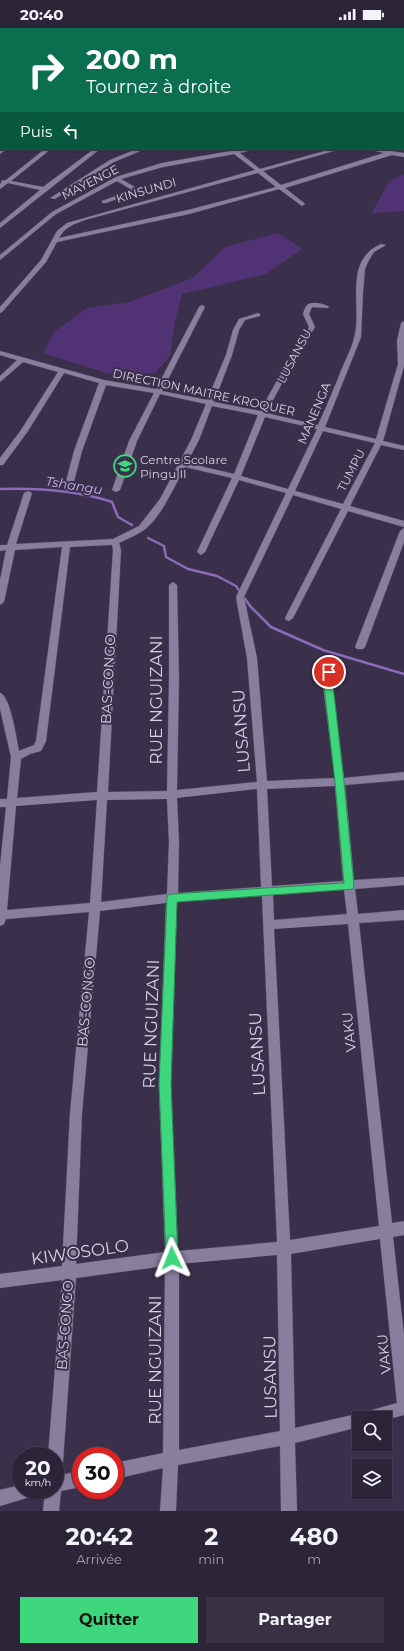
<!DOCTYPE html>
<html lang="fr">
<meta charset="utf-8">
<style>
:root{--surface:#2c2438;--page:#383043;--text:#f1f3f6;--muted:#a6a4ae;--line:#484153;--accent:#3ed77d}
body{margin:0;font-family:Montserrat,sans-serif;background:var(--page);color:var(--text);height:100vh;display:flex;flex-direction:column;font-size:15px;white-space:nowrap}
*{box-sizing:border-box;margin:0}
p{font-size:13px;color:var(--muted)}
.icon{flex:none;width:22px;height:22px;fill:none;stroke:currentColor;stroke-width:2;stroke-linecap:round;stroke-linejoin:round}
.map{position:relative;height:1483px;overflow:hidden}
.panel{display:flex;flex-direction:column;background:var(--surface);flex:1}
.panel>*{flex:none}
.guide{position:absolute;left:0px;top:0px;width:404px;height:122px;box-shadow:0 1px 3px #0004,0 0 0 1px var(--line);background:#0b6e4f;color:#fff;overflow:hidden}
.fabs{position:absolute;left:352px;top:1383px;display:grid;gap:8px}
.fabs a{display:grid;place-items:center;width:40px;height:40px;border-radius:0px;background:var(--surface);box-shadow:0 1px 3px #0004,0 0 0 1px var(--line);font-size:20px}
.speed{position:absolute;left:12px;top:1419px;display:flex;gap:8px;font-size:20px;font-weight:700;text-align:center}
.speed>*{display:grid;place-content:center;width:52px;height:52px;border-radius:50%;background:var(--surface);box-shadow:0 1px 3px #0004,0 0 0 1px var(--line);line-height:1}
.speed small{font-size:10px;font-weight:400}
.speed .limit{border:6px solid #d22;background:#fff;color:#111}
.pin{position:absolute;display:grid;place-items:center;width:34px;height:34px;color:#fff;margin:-17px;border:2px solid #fff;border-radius:50%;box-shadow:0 1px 4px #0007}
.me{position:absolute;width:44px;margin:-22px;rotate:358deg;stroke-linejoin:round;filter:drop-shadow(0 0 3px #0008)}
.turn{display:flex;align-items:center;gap:14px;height:84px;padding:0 20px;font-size:18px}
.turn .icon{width:52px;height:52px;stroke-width:2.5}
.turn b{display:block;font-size:28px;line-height:34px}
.then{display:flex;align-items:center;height:38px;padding:0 20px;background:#0003;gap:8px;font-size:15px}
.eta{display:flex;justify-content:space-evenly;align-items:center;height:68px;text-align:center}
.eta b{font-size:24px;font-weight:700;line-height:28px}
.button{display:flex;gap:8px;margin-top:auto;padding:8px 20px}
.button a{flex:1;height:46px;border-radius:0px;background:var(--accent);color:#111;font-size:16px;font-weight:700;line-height:46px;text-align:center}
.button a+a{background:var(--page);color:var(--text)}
.status{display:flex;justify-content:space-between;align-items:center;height:28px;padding:0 20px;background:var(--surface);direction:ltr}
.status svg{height:11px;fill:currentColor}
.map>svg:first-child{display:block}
</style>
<div class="status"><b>20:40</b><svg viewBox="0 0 49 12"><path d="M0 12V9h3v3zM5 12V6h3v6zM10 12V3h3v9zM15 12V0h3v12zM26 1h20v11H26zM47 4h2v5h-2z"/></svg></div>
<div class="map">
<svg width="404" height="1483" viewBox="0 0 404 1483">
<rect width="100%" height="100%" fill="#3b304b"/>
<path fill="#513375" d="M404,146V183L372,185L389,153Z
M278,205L302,221L266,246L182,266L175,294L170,328L155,345L109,346L43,325L54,304L87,280L129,274L193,250L225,219Z"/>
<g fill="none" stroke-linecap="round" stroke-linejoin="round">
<path stroke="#8d6abb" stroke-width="2.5" d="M0,461C38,460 76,462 112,474L118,489L132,497
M148,510L164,518L166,529L188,541L217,548L236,558L250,578L271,599L323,622L404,646"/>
<g stroke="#544b62" stroke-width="1">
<path id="minor" d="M403,78L404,79V83L403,82Z
M1,86V90L0,91V87Z
M0,121H7L0,126Z
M45,121H51L11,153L43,159L94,121H100L0,200V195L40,162L8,155L0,161V156L2,154L1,153L6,152Z
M137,121H145L114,134L55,171L50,170L110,132Z
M234,121H256L240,125L260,141L332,121H341L263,143L281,157L384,125L366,121H378L404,125V129L392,127L285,160L304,175L305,176L302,178L279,161L189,186L57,214L46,234L2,284L0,285V279L41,232L57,203L67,195L255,142L234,126L163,139L121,151L140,162L106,175H102V173L132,162L117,153L56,186L0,232V227L52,184L116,149L162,135L231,123ZM258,145L276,159L188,182L59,210C65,199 74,196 85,192Z
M381,216L386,217L374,224L369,232L365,241L363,264L361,309L325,399L376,411L398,336L397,313L401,295L404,293V338L383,413L404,418V422L381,417L350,478L404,493V499L348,483L293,590L289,593L286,592L285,590L341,481L293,467L244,569L257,630L267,753L335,750L323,658L325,630L330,627L335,630L333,658L344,750L404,744V752L345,757L354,852L404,849V857L355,861L358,886L404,882V892L359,895L392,1195L404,1193V1207L393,1209L404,1307V1387L385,1392V1390H359V1399L295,1415L297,1483H281L280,1418L178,1437L176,1483H160L163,1440L115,1451V1435L163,1425L165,1238L76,1250L63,1434L60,1439L55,1442V1428H48L62,1252L0,1260V1246L62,1238L70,1085L89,884L6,891L4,896L0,898V838L6,779H0V771H7L11,729L0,681V665C10,667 17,712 19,723L34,717L36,713L62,519L15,522L4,574L0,577V552L6,522L0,523V517H7L24,465L28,463L32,465L16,516L113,511L139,498L160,471L191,412L206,376L160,366L137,413L120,462L116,464L112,462L129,413L154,365L106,357L82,423L72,461L71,463H65L64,461L74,423L99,355L64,345L28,403L3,437H0V430L21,402L58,344L23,334L0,354V348L17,332L0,327V323L104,352L156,361L199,279L202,277L205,279L162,363L207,372L226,327L233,302L239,291L258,285L260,286V288L245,292L239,302L232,327L214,374L260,383L293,324L309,299L303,286C304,283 305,279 307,277C311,273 326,276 329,279L328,280L312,279L309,286L315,299L299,324L266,385L318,397C327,377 335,358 343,338C347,329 352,319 354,310C363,279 342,233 381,216ZM212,378L258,387L234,446L187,435L199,412ZM265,389L317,401L288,461L241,448ZM323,403L375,415L343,476L295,463ZM185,439L232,450L197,524L201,527L205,524L239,452L286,465L236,569L247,630L257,754L177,762L179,650L177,557L173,554L169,557V650L167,763L108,764L121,522L119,515C127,511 137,507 144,502C161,490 175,457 185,439ZM112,517L113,522L97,764L17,770L21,731L30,726L41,723L46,713L70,519ZM335,758L343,853L272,858L267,761ZM257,761L261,859L178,865L179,814L177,770ZM167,771L169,814L167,866L101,874L107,772ZM97,772L90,875L7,882L16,778ZM344,862L347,886L274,892L273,867ZM262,868L277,1214L178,1223L171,1056L177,874ZM166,875L159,1056L165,1224L76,1236L82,1085L100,883ZM348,896L379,1198L290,1212L274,901ZM380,1211L397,1375L361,1385L295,1400L291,1226ZM277,1227L280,1403L179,1422V1236Z
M404,500V514L365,619L363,621H357L355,619L400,503Z
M81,1443V1459L61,1463L59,1483H43L45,1462H55V1448Z
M21,1457V1462H40L37,1467L0,1478V1462Z"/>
</g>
<g stroke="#544b62" stroke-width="1">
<path id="tertiary" d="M0,11H1V13H0Z
M403,43H404V45H403Z"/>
</g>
<use href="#minor" fill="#8a7e9e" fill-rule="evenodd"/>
<use href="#tertiary" fill="#8a7e9e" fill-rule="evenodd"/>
</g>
<path fill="#3ed77d" stroke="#288c51" d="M329,641L334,644L333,658L344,754L354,858L353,861L177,874L171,1056L178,1230L176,1234L172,1236L167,1234L166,1230L159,1056L167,870L168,867L172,866L344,855L335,754L324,658L325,644Z"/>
<defs>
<g id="school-ring" transform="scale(1.15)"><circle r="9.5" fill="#3b304b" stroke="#3ed77d" stroke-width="1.5"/><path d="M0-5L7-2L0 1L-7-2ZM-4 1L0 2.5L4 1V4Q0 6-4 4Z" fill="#3ed77d"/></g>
</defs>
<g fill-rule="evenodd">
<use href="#school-ring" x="125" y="438"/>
</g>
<g text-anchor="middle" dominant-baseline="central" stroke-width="4" stroke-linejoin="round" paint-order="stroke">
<g font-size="12" fill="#d6d0e1" stroke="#3b304b">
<text transform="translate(90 154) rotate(-27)">MAYENGE</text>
<text transform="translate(146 162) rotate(-16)">KINSUNDI</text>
<text transform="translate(294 328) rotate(-62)">LUSANSU</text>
<text transform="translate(204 364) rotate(12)">DIRECTION MAITRE KROQUER</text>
<text transform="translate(314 385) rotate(-67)">MANENGA</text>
<text transform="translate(351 442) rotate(-63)">TUMPU</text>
</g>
<g font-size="12" fill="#d6d0e1" stroke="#3b304b" text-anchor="start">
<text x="140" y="431">Centre Scolare<tspan x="140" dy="14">Pingu II</tspan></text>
</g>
<g font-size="13" font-style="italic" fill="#ceb4f4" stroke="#3b304b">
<text transform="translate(74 457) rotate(9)">Tshangu</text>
</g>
<g font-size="14" fill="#d6d0e1" stroke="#3b304b">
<text transform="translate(108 651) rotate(-87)">BAS-CONGO</text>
<text transform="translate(86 974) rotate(-85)">BAS-CONGO</text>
<text transform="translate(349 1004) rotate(-96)">VAKU</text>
<text transform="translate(65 1297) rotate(-86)">BAS-CONGO</text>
<text transform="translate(384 1326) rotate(-96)">VAKU</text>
</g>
<g font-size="17" fill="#d6d0e1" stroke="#3b304b">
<text transform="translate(156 672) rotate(-90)">RUE NGUIZANI</text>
<text transform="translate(241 703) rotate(-94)">LUSANSU</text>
<text transform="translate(151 996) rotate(-88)">RUE NGUIZANI</text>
<text transform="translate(257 1026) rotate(-93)">LUSANSU</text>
<text transform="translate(80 1224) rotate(-8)">KIWOSOLO</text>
<text transform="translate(155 1332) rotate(-90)">RUE NGUIZANI</text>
<text transform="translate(270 1349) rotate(-91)">LUSANSU</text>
</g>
</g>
</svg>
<div class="fabs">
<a><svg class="icon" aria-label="search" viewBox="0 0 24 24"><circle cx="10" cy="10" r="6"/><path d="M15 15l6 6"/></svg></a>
<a><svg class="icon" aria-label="layers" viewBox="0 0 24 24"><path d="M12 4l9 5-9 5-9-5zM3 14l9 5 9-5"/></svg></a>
</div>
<div class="speed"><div>20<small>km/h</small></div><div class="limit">30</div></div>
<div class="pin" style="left:329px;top:644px;background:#d93025"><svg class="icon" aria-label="arrive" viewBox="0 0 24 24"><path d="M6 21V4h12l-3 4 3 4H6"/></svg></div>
<svg class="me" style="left:172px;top:1230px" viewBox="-20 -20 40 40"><path d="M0-17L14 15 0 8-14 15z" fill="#3ed77d" stroke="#fff" stroke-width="4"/></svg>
<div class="guide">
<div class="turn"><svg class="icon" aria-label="right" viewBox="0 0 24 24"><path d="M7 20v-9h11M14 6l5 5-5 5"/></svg><div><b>200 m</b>Tournez à droite</div></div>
<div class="then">Puis<svg class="icon" aria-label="left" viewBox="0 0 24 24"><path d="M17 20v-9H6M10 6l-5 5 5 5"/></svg></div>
</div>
</div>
<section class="panel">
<div class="eta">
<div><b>20:42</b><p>Arrivée</p></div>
<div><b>2</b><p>min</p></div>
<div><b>480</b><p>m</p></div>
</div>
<div class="button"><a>Quitter</a><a>Partager</a></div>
</section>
